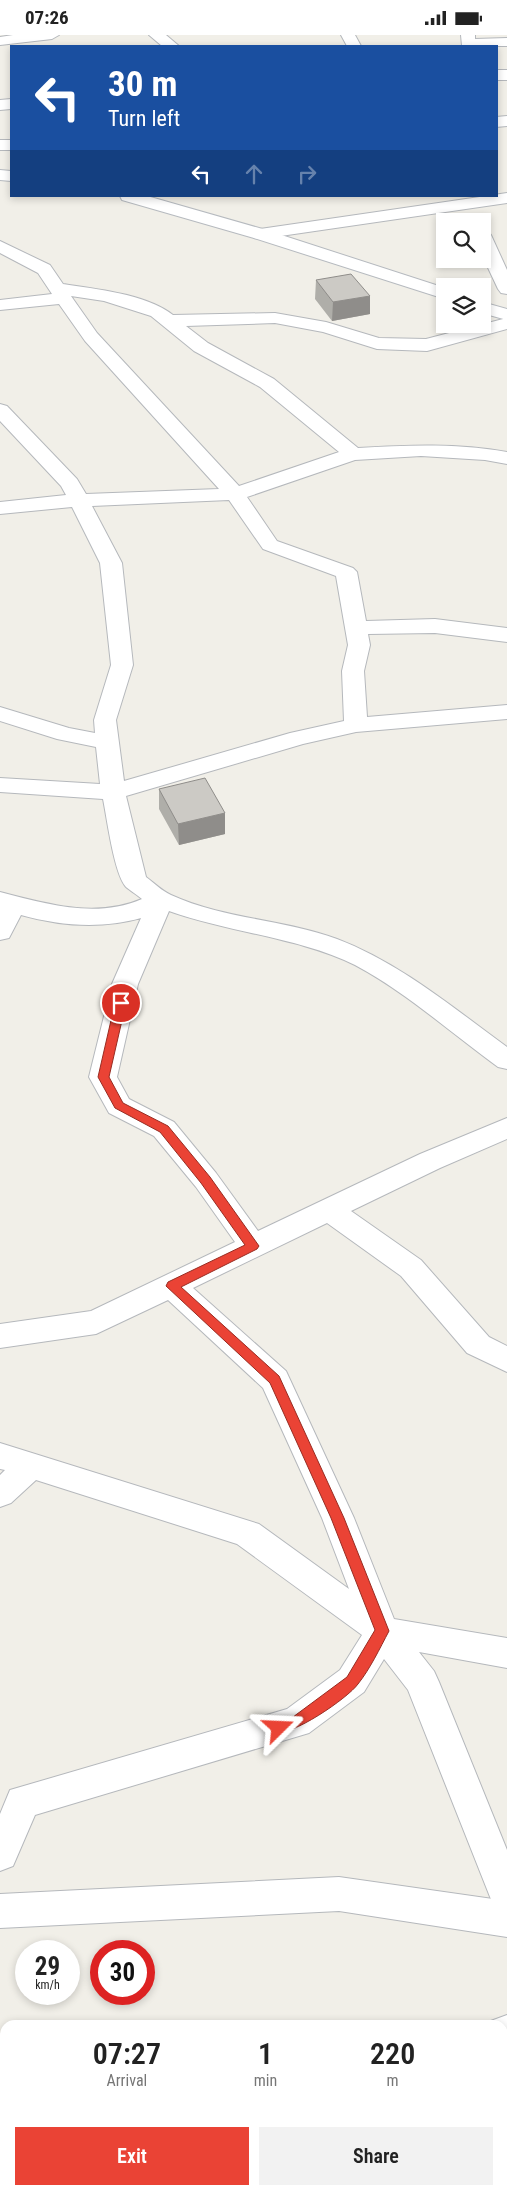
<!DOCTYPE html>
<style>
:root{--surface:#fff;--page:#f2f2f2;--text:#222;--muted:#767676;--accent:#ea4335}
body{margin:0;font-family:"Roboto Condensed",sans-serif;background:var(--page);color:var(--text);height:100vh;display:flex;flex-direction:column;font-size:19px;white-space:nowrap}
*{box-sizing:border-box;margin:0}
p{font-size:16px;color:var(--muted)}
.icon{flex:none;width:28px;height:28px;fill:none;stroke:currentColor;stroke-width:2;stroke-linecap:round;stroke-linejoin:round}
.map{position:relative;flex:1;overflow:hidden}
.side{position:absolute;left:0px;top:1985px;width:508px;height:175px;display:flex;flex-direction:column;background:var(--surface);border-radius:15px 15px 0 0;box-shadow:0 2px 8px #0003}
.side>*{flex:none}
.hud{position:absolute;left:10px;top:10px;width:488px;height:152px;border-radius:0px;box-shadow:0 2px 8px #0003;background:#1a4fa0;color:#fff;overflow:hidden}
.buttons{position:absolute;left:436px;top:178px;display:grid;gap:10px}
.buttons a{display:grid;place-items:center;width:55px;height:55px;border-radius:0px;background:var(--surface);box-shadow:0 2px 8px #0003;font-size:25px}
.speed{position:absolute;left:15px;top:1905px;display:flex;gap:10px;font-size:25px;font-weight:700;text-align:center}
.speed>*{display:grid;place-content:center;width:65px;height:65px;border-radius:50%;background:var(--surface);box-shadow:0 2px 8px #0003;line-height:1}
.speed small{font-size:12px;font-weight:400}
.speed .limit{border:8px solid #d22;background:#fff;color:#111}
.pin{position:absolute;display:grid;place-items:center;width:42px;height:42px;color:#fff;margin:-21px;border:2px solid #fff;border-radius:50%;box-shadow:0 1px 5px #0007}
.me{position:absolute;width:55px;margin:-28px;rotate:69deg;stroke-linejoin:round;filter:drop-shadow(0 0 4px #0008)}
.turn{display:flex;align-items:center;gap:18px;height:105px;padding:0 15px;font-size:22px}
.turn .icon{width:65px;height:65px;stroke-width:2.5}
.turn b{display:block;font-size:35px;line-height:42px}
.lanes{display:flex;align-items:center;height:48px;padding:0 15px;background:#0003;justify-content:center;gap:25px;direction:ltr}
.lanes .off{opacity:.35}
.eta{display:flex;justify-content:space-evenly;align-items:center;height:85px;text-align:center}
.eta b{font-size:30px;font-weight:600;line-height:35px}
.button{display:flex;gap:10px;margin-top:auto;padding:10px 15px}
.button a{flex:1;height:58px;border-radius:0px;background:var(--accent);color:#fff;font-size:20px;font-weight:600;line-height:58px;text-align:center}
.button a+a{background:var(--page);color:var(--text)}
.status{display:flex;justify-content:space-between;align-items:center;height:35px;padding:0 25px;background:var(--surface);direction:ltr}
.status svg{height:14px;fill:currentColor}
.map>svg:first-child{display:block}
</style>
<div class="status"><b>07:26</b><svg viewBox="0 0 49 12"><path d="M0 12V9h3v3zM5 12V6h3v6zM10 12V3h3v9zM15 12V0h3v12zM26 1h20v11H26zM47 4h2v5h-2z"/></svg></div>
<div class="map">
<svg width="507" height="2160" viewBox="0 0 507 2160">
<rect width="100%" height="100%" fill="#f1efe8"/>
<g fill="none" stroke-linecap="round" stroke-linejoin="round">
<g stroke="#b5b8bc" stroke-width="2">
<path id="minor" d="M13,0H59L52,4L0,10V2Z
M149,0H166L179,11H162Z
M341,0H355L361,11H347Z
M461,0H475V4L507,3V11H462Z
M496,35H507V45H496Z
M11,64V74L0,75V65Z
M507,81V91L496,92V82Z
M0,105H11V115H0Z
M507,158V168L260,204L254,203L251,199L254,195L260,194Z
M482,195L488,196L491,200L507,235V259L501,258L498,254L482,220Z
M0,206L50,230L63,249C96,254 146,259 173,280L275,278L326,287L379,303L426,304L507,283V294L427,316L377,314L323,297L275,288L186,291L208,308L274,344L358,413C408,410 457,408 507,417V429L485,425L421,421L355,425L247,462L277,506L353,533L357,537L366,586L435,584L507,593V607L435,598L368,599L370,610L364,636L367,682L507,670V684L356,697L303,709L126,761L146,842C154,848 162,856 171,860C223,884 283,884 337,904C400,928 452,972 507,1012V1034L498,1032C451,998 406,957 355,930C301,903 227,897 169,876L138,949L117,1042L129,1064L174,1087L216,1138L258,1196L420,1119L507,1083V1104L440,1133L351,1176L421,1225L489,1302L507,1311V1337L467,1318L401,1241L327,1188L193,1253L286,1336L354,1483L394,1584L507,1603V1633L419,1617L434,1636L439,1647L507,1815V1877L494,1872L408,1655L384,1624L364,1657L309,1698L35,1780L13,1831L0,1836V1779L10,1755L287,1674L340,1635L362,1600L237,1509L36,1445L11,1468L0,1472V1440L5,1435L0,1434V1408L259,1489L349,1554L322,1483L263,1353L168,1265L96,1299L0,1313V1289L91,1276L235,1207L196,1152L154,1101L109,1078L89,1042L112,949L141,883C102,894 60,891 21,880L9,903L0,905V857C47,869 96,884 142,864C137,860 131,856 126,852C114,839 107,783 103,764L0,757V743L100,749L96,712L57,704L0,686V672L69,693L95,698L94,685L111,630L100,528L72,472L0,479V467L66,460L61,451L0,386V369L7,371L77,444L86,459L219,454L85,306L59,269L0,275V265L52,259L38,238L0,218ZM71,261L104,266L151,281L194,316L260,352L339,417L239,451L97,298ZM229,465L263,514L336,541L348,610L342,636L344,686L290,698L124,746L116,685L133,630L122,528L92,471Z
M507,1980V2018L502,2019V1990H487L488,1987Z
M507,2102V2142L502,2143V2103Z
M5,2105V2145L0,2146V2106Z
M385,2155H437L435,2160H383Z"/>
</g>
<g stroke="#b5b8bc" stroke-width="2">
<path id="tertiary" d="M339,1842L507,1866V1902L339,1876L0,1893V1859Z"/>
</g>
<g stroke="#b6babf" stroke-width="2">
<path id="secondary" d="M0,135L11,136V146L0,145Z
M120,161H147L266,195L445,253V264L254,203L122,165Z
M482,267L507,274V285L482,278Z"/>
</g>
<use href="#minor" fill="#fff" fill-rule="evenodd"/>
<use href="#tertiary" fill="#fff" fill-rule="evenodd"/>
<use href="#secondary" fill="#fff" fill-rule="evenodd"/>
</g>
<path fill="#afaea9" d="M316,245L370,261V279L332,286L315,264Z
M159,754L225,778V799L179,810L159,774Z"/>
<path fill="#8f8d8a" d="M370,261V279L332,286L333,267Z
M225,778V799L179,810L178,789Z"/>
<path fill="#cccac5" stroke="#8f8d8a" d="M351,239L370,261L333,267L316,245Z
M205,743L225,778L178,789L159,754Z"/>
<path fill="#ea4335" stroke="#982c22" d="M121,964L126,968L109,1042L123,1068L168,1091L210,1142L259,1211L257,1214L181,1252L279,1341L344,1483L389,1596C380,1613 370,1634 358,1649C348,1663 290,1703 274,1697L272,1693L274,1688L293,1682L347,1642L375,1595L331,1483L270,1348L166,1251L168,1247L245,1210L201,1148L160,1097L115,1073L98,1042L115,968Z"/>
</svg>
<div class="buttons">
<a><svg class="icon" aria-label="search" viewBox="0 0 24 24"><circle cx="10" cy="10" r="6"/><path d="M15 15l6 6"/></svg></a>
<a><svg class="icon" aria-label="layers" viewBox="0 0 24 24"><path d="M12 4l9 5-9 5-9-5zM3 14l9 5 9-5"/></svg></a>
</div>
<div class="speed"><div>29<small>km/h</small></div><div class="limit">30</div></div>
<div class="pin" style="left:121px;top:968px;background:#d93025"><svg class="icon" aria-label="arrive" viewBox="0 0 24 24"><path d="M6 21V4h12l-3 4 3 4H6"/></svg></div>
<svg class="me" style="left:279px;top:1693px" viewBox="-20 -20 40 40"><path d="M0-17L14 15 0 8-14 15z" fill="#ea4335" stroke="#fff" stroke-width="4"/></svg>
<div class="hud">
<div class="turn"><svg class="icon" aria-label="left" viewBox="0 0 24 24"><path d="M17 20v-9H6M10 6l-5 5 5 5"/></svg><div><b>30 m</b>Turn left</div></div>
<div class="lanes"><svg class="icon" aria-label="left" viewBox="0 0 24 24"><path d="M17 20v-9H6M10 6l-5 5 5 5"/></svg><svg class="icon off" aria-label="ahead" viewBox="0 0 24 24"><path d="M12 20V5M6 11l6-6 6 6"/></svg><svg class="icon off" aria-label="right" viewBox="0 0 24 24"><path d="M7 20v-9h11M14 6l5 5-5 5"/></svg></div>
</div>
<section class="side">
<div class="eta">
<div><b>07:27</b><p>Arrival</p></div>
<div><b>1</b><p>min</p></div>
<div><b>220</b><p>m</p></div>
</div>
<div class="button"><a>Exit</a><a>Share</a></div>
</section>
</div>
